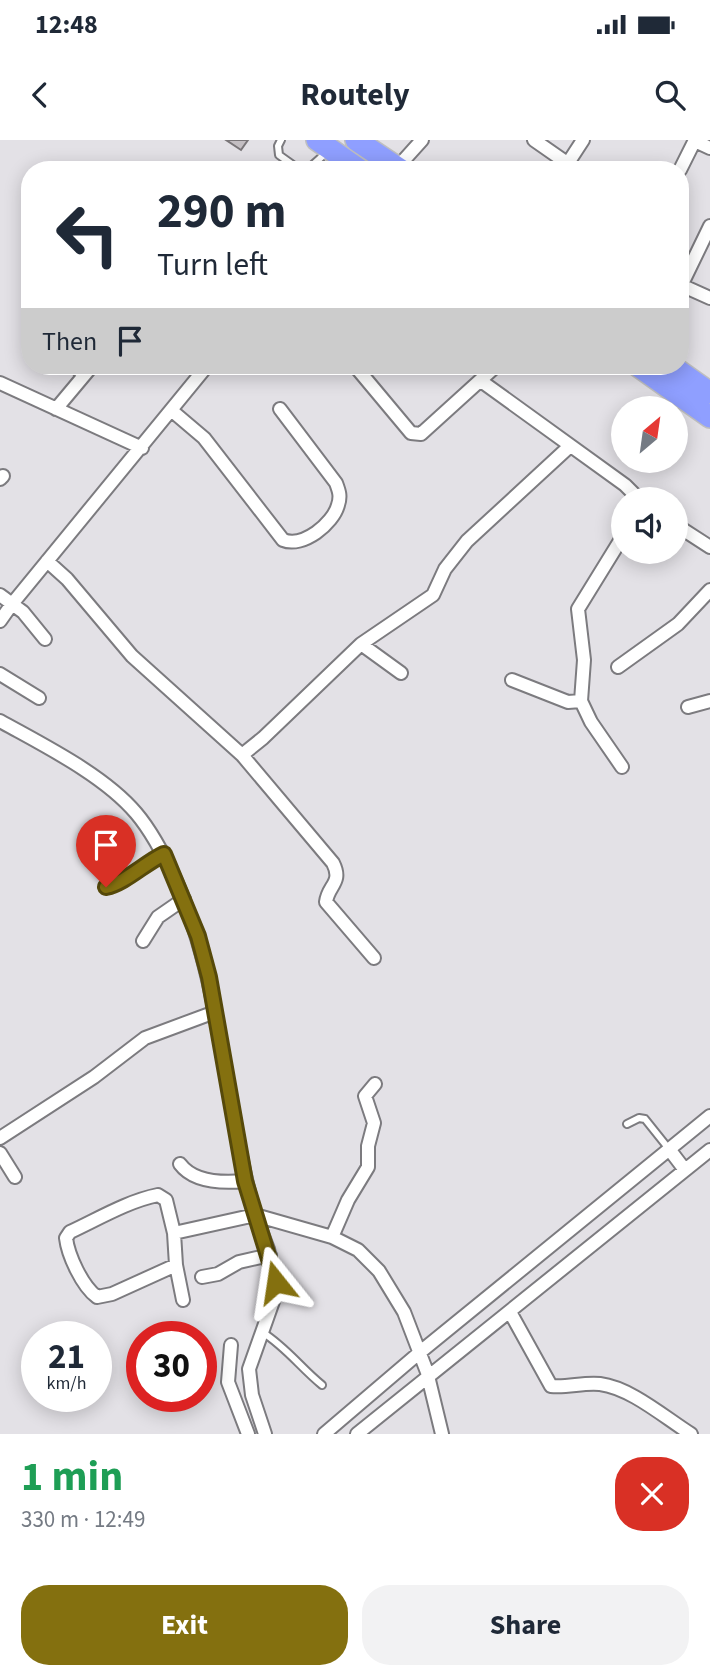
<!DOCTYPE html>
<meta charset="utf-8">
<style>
:root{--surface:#fff;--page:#f2f2f3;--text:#1f2937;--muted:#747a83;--accent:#84700f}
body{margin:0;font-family:"Source Sans 3",sans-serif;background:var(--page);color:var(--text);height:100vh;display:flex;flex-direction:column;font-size:26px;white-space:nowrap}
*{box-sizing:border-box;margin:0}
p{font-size:23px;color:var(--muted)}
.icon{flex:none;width:38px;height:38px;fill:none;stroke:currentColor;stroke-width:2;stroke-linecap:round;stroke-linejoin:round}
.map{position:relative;height:1294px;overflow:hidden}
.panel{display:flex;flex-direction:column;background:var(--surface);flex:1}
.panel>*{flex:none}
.guide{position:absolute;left:21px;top:21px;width:668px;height:214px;border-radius:28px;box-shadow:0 4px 18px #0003;background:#fff;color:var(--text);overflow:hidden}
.needle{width:46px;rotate:29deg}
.controls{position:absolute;left:611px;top:256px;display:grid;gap:14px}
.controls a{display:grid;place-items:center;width:77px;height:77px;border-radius:50%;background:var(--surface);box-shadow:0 4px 18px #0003;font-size:35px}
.speed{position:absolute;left:21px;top:1181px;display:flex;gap:14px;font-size:35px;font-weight:700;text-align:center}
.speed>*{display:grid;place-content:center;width:91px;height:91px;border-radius:50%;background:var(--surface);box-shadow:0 4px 18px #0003;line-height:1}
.speed small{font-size:18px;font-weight:400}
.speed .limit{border:10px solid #d22;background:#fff;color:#111}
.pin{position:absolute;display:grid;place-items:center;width:60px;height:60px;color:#fff;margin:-72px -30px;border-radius:50% 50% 50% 0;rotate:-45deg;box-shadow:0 0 7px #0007}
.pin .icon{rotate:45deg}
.me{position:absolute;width:77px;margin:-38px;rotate:345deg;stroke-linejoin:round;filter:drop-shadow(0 0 5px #0008)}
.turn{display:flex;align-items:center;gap:24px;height:147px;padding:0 21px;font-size:32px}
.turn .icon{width:91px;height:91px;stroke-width:2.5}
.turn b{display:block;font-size:49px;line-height:60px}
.then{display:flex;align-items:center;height:66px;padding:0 21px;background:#0003;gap:14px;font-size:26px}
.round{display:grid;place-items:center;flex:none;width:74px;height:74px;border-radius:28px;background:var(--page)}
.headline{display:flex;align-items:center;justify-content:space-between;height:119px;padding:0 21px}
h1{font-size:42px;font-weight:700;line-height:52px;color:#1e9e55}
.primary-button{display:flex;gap:14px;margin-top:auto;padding:14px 21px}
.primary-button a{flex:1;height:80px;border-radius:28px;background:var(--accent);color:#fff;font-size:28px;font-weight:700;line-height:80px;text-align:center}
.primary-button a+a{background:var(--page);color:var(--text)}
.status{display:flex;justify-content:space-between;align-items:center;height:49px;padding:0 35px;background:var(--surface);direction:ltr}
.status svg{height:19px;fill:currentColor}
header{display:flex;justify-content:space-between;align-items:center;height:91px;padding:0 21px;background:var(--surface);font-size:32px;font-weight:700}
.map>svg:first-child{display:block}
</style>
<div class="status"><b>12:48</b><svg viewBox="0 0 49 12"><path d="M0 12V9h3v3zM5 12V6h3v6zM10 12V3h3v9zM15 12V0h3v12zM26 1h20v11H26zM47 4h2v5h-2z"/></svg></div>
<header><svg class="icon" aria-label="back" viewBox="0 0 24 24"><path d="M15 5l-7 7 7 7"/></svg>Routely<svg class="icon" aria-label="search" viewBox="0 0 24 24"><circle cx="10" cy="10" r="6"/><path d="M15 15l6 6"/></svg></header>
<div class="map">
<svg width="710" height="1294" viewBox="0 0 710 1294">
<rect width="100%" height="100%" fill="#e3e1e6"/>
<path fill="#c3bec2" stroke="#797578" stroke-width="2" d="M226,0H248L241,10Z"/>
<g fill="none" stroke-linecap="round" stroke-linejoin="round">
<g stroke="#7c7b7f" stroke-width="10">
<path id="lane" d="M281,0L278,6L279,15L300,30
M307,30L326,13
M70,226L82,237
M627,984L639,978L645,979L669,1009
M262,1192C286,1207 301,1228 322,1245"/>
</g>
<g stroke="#7c7b7f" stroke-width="16">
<path id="street" d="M534,0L577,30
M695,1L710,8
M568,23L583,0
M395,30L422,0
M680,30L695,0
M681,145L710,158
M681,146L710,86
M355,226L411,293L421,294L496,226
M481,241L625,345L639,359
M0,243L142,308
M56,269L92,226
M171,270L204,298L283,400C303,408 333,384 338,365C341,356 339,351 336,343L280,269
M0,339L3,336
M676,385L710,407
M47,421L67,439L132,516L242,615L263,598L361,504L401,533
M0,455L23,472L45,499
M0,481L12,464L207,226
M361,504L433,455L445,429L467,401L570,306
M618,527L678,484L710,450
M0,534L39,558
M512,540L568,562L581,561L584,520L578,469L623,396
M581,561L591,582L622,627
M688,567L710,561
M0,581C43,605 104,635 136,673C153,693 165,717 176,741C223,847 224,965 255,1075L332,1097L358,1110L379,1131L404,1172L427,1232L442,1294
M242,615L333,723C343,743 328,745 326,762L374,818
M106,747C125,743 145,724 164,714
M143,801L158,777L184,759
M0,998L94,937L145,898L215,872
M669,1009L685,1030
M0,1013L15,1037
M180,1024C194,1043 224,1043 245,1041
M174,1093L176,1125L183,1160
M332,1097L348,1060L368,1027V1006L374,983L365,956L375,944
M176,1125L112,1154L97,1157C82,1146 68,1115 66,1098L70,1092C98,1079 128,1061 158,1055L166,1060L174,1093L255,1075L268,1109L277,1150L249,1229L252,1255L265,1294
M202,1137L218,1134L239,1122L270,1115
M510,1172L551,1246C567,1248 584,1242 600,1244C631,1248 664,1277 691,1294
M231,1205L228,1242L248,1294
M324,1294L419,1213L710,976
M357,1294L710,1010"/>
</g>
<g stroke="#bfbfbf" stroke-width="24">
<path id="highway" d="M317,0L360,30
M356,0L401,30
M638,226L710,277
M672,226L710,253"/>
</g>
<use href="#lane" stroke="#fff" stroke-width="6"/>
<use href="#street" stroke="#fff" stroke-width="12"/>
<use href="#highway" stroke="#8f9fff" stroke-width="21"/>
</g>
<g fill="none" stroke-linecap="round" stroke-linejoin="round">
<g stroke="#56490a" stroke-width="18">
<path id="route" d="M106,747C125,743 145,723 164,714L198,796L209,837L245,1041L276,1142"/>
</g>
<use href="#route" stroke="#84700f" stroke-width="12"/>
</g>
</svg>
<div class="controls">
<a><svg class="needle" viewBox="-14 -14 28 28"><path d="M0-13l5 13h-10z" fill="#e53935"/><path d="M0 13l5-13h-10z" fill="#747a83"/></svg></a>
<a><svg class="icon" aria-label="sound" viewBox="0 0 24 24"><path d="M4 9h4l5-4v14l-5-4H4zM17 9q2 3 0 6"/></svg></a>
</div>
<div class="speed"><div>21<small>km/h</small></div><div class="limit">30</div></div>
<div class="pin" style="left:106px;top:747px;background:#d93025"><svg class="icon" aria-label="arrive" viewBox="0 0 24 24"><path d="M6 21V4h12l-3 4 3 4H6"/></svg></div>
<svg class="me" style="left:276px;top:1142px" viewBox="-20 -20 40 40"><path d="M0-17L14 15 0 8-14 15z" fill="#84700f" stroke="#fff" stroke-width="4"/></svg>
<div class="guide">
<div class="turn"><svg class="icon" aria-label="left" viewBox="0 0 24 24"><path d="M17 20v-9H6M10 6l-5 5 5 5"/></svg><div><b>290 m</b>Turn left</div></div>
<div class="then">Then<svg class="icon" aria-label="arrive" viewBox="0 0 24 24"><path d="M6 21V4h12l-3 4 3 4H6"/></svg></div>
</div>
</div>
<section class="panel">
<div class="headline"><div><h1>1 min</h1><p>330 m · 12:49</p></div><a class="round" style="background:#d93025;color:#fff"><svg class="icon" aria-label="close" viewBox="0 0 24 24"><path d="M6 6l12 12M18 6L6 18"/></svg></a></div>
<div class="primary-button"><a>Exit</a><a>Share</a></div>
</section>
